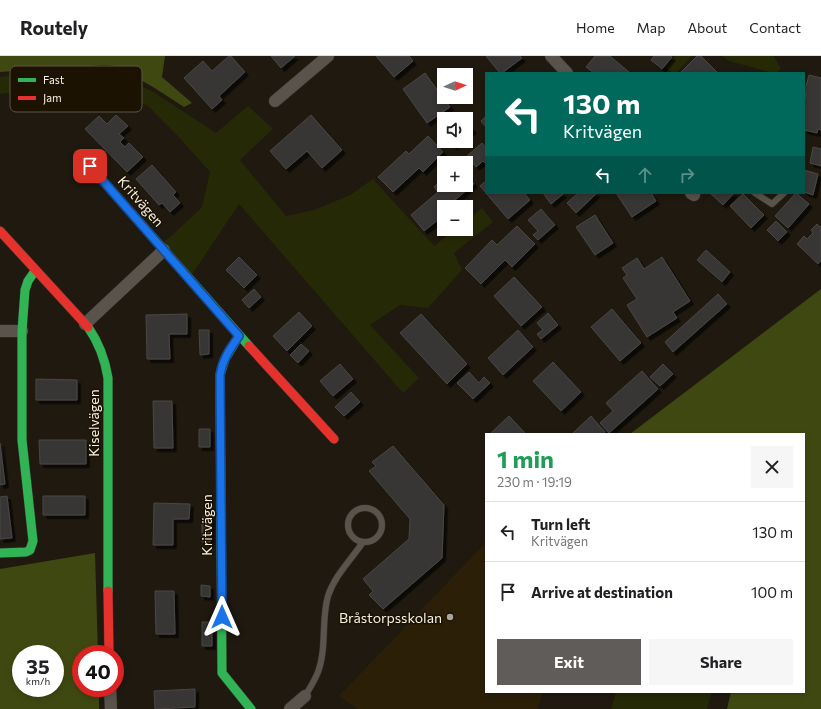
<!DOCTYPE html>
<meta charset="utf-8">
<style>
:root{--surface:#fff;--page:#f6f6f6;--text:#202124;--muted:#757577;--line:#e0e0e0;--accent:#5f5c59}
body{margin:0;font-family:Commissioner,sans-serif;background:var(--page);color:var(--text);height:100vh;display:flex;flex-direction:column;font-size:15px;white-space:nowrap}
*{box-sizing:border-box;margin:0}
p{font-size:13px;color:var(--muted)}
.icon{flex:none;width:22px;height:22px;fill:none;stroke:currentColor;stroke-width:2;stroke-linecap:round;stroke-linejoin:round}
.map{position:relative;flex:1;overflow:hidden}
.drawer{position:absolute;left:485px;top:377px;width:320px;height:260px;display:flex;flex-direction:column;background:var(--surface);border-radius:0px;box-shadow:0 2px 6px #0003}
.drawer>*{flex:none}
.hud{position:absolute;left:485px;top:16px;width:320px;height:122px;border-radius:0px;box-shadow:0 2px 6px #0003;background:#00695c;color:#fff;overflow:hidden}
.needle{width:26px;rotate:87deg}
.fabs{position:absolute;left:437px;top:12px;display:grid;gap:8px}
.fabs a{display:grid;place-items:center;width:36px;height:36px;border-radius:0px;background:var(--surface);box-shadow:0 2px 6px #0003;font-size:20px}
.speed{position:absolute;left:12px;top:589px;display:flex;gap:8px;font-size:20px;font-weight:700;text-align:center}
.speed>*{display:grid;place-content:center;width:52px;height:52px;border-radius:50%;background:var(--surface);box-shadow:0 2px 6px #0003;line-height:1}
.speed small{font-size:10px;font-weight:400}
.speed .limit{border:6px solid #d22;background:#fff;color:#111}
.pin{position:absolute;display:grid;place-items:center;width:34px;height:34px;color:#fff;margin:-17px;border-radius:8px;box-shadow:0 2px 6px #0006}
.me{position:absolute;width:44px;margin:-22px;rotate:0deg;stroke-linejoin:round;filter:drop-shadow(0 0 3px #0008)}
.turn{display:flex;align-items:center;gap:14px;height:84px;padding:0 12px;font-size:18px}
.turn .icon{width:52px;height:52px;stroke-width:2.5}
.turn b{display:block;font-size:28px;line-height:34px}
.lanes{display:flex;align-items:center;height:38px;padding:0 12px;background:#0003;justify-content:center;gap:20px;direction:ltr}
.lanes .off{opacity:.35}
.round{display:grid;place-items:center;flex:none;width:42px;height:42px;border-radius:0px;background:var(--page)}
.head{display:flex;align-items:center;justify-content:space-between;height:68px;padding:0 12px}
h1{font-size:24px;font-weight:700;line-height:30px;color:#1e9e55}
.button{display:flex;gap:8px;margin-top:auto;padding:8px 12px}
.button a{flex:1;height:46px;border-radius:0px;background:var(--accent);color:#fff;font-size:16px;font-weight:700;line-height:46px;text-align:center}
.button a+a{background:var(--page);color:var(--text)}
ul{padding:0;list-style:none}
li{display:flex;align-items:center;gap:12px;height:60px;padding:0 12px;border-top:1px solid var(--line)}
li div{flex:1}
li b{display:block;font-size:15px}
li em{font-style:normal}
header{display:flex;align-items:center;gap:24px;box-sizing:border-box;height:56px;padding:0 20px;background:var(--surface);border-bottom:1px solid var(--line)}
header strong{font-size:19px}
nav{display:flex;gap:22px;margin-inline-start:auto;font-size:14px}
.map>svg:first-child{display:block}
</style>
<header>
<strong>Routely</strong>
<nav><a>Home</a><a>Map</a><a>About</a><a>Contact</a></nav>
</header>
<div class="map">
<svg width="821" height="653" viewBox="0 0 821 653">
<defs>
<filter id="shadow"><feDropShadow dx="3.5" dy="3.5" stdDeviation="0" flood-color="#0009"/></filter>
</defs>
<rect width="100%" height="100%" fill="#1f190f"/>
<path fill="#2b1f08" d="M486,486V636H543L538,653H357L339,640Z"/>
<path fill="#252906" d="M675,0H692L676,17H672L666,12Z
M722,0H774L781,13L776,17H773L729,5Z
M84,14L125,24L152,35L216,77L248,50L273,73L240,104L286,160L314,154L350,139L373,123L434,190L455,173H466V165L482,152L493,166L454,197L462,214L428,252L400,249L370,269L419,322L403,337L239,148L191,220L159,188L168,183L202,151L210,116L176,78L147,49L88,35L47,33L0,38V21L50,15Z
M616,636H712L707,653H611Z"/>
<path fill="#404811" fill-rule="evenodd" d="M0,0H165L162,21L192,47L184,51L153,31L116,10L104,9L0,16Z
M821,233V653H727L731,636H804V378H630Z
M95,497L98,598H81V632H99V653H0V513ZM21,598H55V632H21Z"/>
<path fill="#383634" stroke="#4a4746" filter="url(#shadow)" d="M229,0H231L245,16L219,40L222,44L212,53L184,22L203,5L212,15Z
M271,0H295L281,12Z
M376,0H409L413,5L394,21Z
M486,0H520L522,2L502,17H500Z
M595,0H610L630,17H594L586,11Z
M654,0H670L672,1L662,13L651,4Z
M697,0H701L718,17H680Z
M425,17L450,51L427,67L403,33Z
M809,19L821,22V74L818,73L817,77L804,74V46L806,38L804,37V30H806Z
M116,59L128,70L119,78L124,82L120,86L125,91L129,87L143,101L127,116L85,73L99,60L107,68Z
M311,59L342,94L322,112L307,95L286,113L270,95Z
M486,60V71L481,65Z
M466,66L473,74L466,80Z
M428,80L443,96L423,116L419,112L393,136L378,121L406,95L409,98Z
M449,85H460L453,90Z
M482,87L486,92V108L483,105L476,111L467,100Z
M813,91L821,93V110L810,107Z
M152,109L176,136L173,139L180,147L170,156L162,147L159,149L136,123Z
M804,114L818,118L813,139L804,136Z
M466,118L474,128L455,144L457,147L453,151H444V159L424,175L411,159L438,136L434,131L444,122V129H466Z
M486,125V137L480,130Z
M486,137H524L530,144L508,163Z
M543,137H562L563,138L551,148Z
M578,137H597L576,157L567,147Z
M616,137H651L656,145L632,161Z
M710,137H734L723,149Z
M796,137L809,148L788,172L775,160Z
M743,138L764,159L751,172L730,150Z
M541,153L555,169L538,184L533,179L538,175L528,164Z
M595,159L613,187L595,199L576,171Z
M776,165L787,176L778,185L767,174Z
M817,168L820,171L821,170V204L818,208L797,188L804,180L807,183L813,177L811,174Z
M517,170L535,188L512,211L505,204L481,228L465,212L492,184L497,189Z
M706,194L730,216L722,226L697,204Z
M239,201L257,219L244,232L226,214Z
M662,201L690,245L673,256L677,262L647,281L627,249L637,243L623,222L627,219L622,212L637,202L644,213Z
M514,221L542,251L521,270L494,240Z
M254,233L261,241L249,252L242,244Z
M718,238L727,248L673,296L665,286Z
M612,253L641,287L620,305L591,271Z
M299,256L312,270L287,295L273,280Z
M548,257L558,269L541,283L537,278L543,274L537,267Z
M187,258V278H169L170,303H147L146,259Z
M421,258L467,308L447,328L400,277Z
M199,274H209V298L200,299Z
M518,274L533,291L503,319L488,302Z
M301,288L309,295L298,307L290,299Z
M553,306L581,336L561,355L533,325Z
M340,308L353,323L333,340L320,325Z
M663,308L673,318L660,330L650,321Z
M642,315L658,333L609,377L600,367L613,355L606,347Z
M469,316L479,327L484,321L490,327L473,343L457,327Z
M36,323L77,324V344H36Z
M351,336L360,346L344,360L335,351Z
M153,345H172L173,392H154Z
M509,360L526,378H493L491,377Z
M591,360L605,376L603,378H572Z
M199,373H210V391H199Z
M39,384H86V408H40Z
M0,387L5,428L0,429Z
M393,390L444,449L442,502L383,553L369,539L373,535L363,523L409,483L410,463L369,415L376,410L372,406Z
M7,440L12,482L0,483V441Z
M43,440H85V459H43Z
M154,447L190,448L189,463H173V489H153Z
M202,461H211L210,486H202Z
M201,529L210,530V541L201,540Z
M155,535H174L175,578H156Z
M202,566H212V590H202Z
M195,633V651L155,653L154,635Z"/>
<g fill="none" stroke-linecap="round" stroke-linejoin="round">
<g stroke="#37332d" stroke-width="7">
<path id="lane" d="M755,137L772,148L784,137
M348 469a17 17 0 1 1 34 0a17 17 0 1 1-34 0Z
M305,640C310,632 315,624 318,616C327,592 321,564 328,540C335,519 351,504 363,486"/>
</g>
<g stroke="#37332d" stroke-width="13">
<path id="street" d="M551,0L567,17
M275,45L328,0
M691,137L694,139
M85,268L164,194
M0,275H22
M110,632L111,653
M290,653L305,640"/>
</g>
<g stroke="#37332d" stroke-width="10">
<path id="fast" d="M80,99L249,290
M88,271C99,287 105,303 108,322V535
M239,280L225,303L220,319L222,617L251,653
M0,497L26,496L30,494L33,485L22,384V275L25,234L28,225L35,215"/>
</g>
<g stroke="#37332d" stroke-width="10">
<path id="jam" d="M0,175L88,271
M249,290L334,383
M108,535L109,598"/>
</g>
<use href="#lane" stroke="#58534b" stroke-width="6"/>
<use href="#street" stroke="#58534b" stroke-width="12"/>
<use href="#fast" stroke="#30b455" stroke-width="9"/>
<use href="#jam" stroke="#e5322d" stroke-width="9"/>
</g>
<g fill="none" stroke-linecap="round" stroke-linejoin="round">
<g stroke="#114b97" stroke-width="10">
<path id="route" d="M90,110L239,280C230,293 223,302 220,319L222,561"/>
</g>
<use href="#route" stroke="#1a73e8" stroke-width="7"/>
</g>
<circle fill="#aba599" stroke="#1b1202" stroke-width="1.5" cx="450" cy="561" r="4"/>
<g text-anchor="middle" dominant-baseline="central" stroke-width="3" stroke-linejoin="round" paint-order="stroke">
<g font-size="14" fill="#f7f0e4" stroke="#1b1202">
<text transform="translate(141 145) rotate(49)">Kritvägen</text>
<text transform="translate(93 367) rotate(-90)">Kiselvägen</text>
<text transform="translate(206 469) rotate(-90)">Kritvägen</text>
</g>
<g font-size="14" fill="#f7f0e4" stroke="#1b1202" text-anchor="end">
<text x="442" y="561">Bråstorpsskolan</text>
</g>
</g>
<rect x="10" y="10" width="132" height="46" rx="6" fill="#1b1202" stroke="#5d5546" stroke-width="1"/>
<rect x="18" y="22" width="18" height="4" fill="#30b455"/>
<rect x="18" y="40" width="18" height="4" fill="#e5322d"/>
<g font-size="11" fill="#f7f0e4">
<text x="43" y="28">Fast</text>
<text x="43" y="46">Jam</text>
</g>
</svg>
<div class="fabs">
<a><svg class="needle" viewBox="-14 -14 28 28"><path d="M0-13l5 13h-10z" fill="#e53935"/><path d="M0 13l5-13h-10z" fill="#757577"/></svg></a>
<a><svg class="icon" aria-label="sound" viewBox="0 0 24 24"><path d="M4 9h4l5-4v14l-5-4H4zM17 9q2 3 0 6"/></svg></a>
<a>+</a>
<a>−</a>
</div>
<div class="speed"><div>35<small>km/h</small></div><div class="limit">40</div></div>
<div class="pin" style="left:90px;top:110px;background:#d93025"><svg class="icon" aria-label="arrive" viewBox="0 0 24 24"><path d="M6 21V4h12l-3 4 3 4H6"/></svg></div>
<svg class="me" style="left:222px;top:561px" viewBox="-20 -20 40 40"><path d="M0-17L14 15 0 8-14 15z" fill="#1a73e8" stroke="#fff" stroke-width="4"/></svg>
<div class="hud">
<div class="turn"><svg class="icon" aria-label="left" viewBox="0 0 24 24"><path d="M17 20v-9H6M10 6l-5 5 5 5"/></svg><div><b>130 m</b>Kritvägen</div></div>
<div class="lanes"><svg class="icon" aria-label="left" viewBox="0 0 24 24"><path d="M17 20v-9H6M10 6l-5 5 5 5"/></svg><svg class="icon off" aria-label="ahead" viewBox="0 0 24 24"><path d="M12 20V5M6 11l6-6 6 6"/></svg><svg class="icon off" aria-label="right" viewBox="0 0 24 24"><path d="M7 20v-9h11M14 6l5 5-5 5"/></svg></div>
</div>
<section class="drawer">
<div class="head"><div><h1>1 min</h1><p>230 m · 19:19</p></div><a class="round"><svg class="icon" aria-label="close" viewBox="0 0 24 24"><path d="M6 6l12 12M18 6L6 18"/></svg></a></div>
<ul>
<li><svg class="icon" aria-label="left" viewBox="0 0 24 24"><path d="M17 20v-9H6M10 6l-5 5 5 5"/></svg><div><b>Turn left</b><p>Kritvägen</p></div><em>130 m</em></li>
<li><svg class="icon" aria-label="arrive" viewBox="0 0 24 24"><path d="M6 21V4h12l-3 4 3 4H6"/></svg><div><b>Arrive at destination</b></div><em>100 m</em></li>
</ul>
<div class="button"><a>Exit</a><a>Share</a></div>
</section>
</div>
